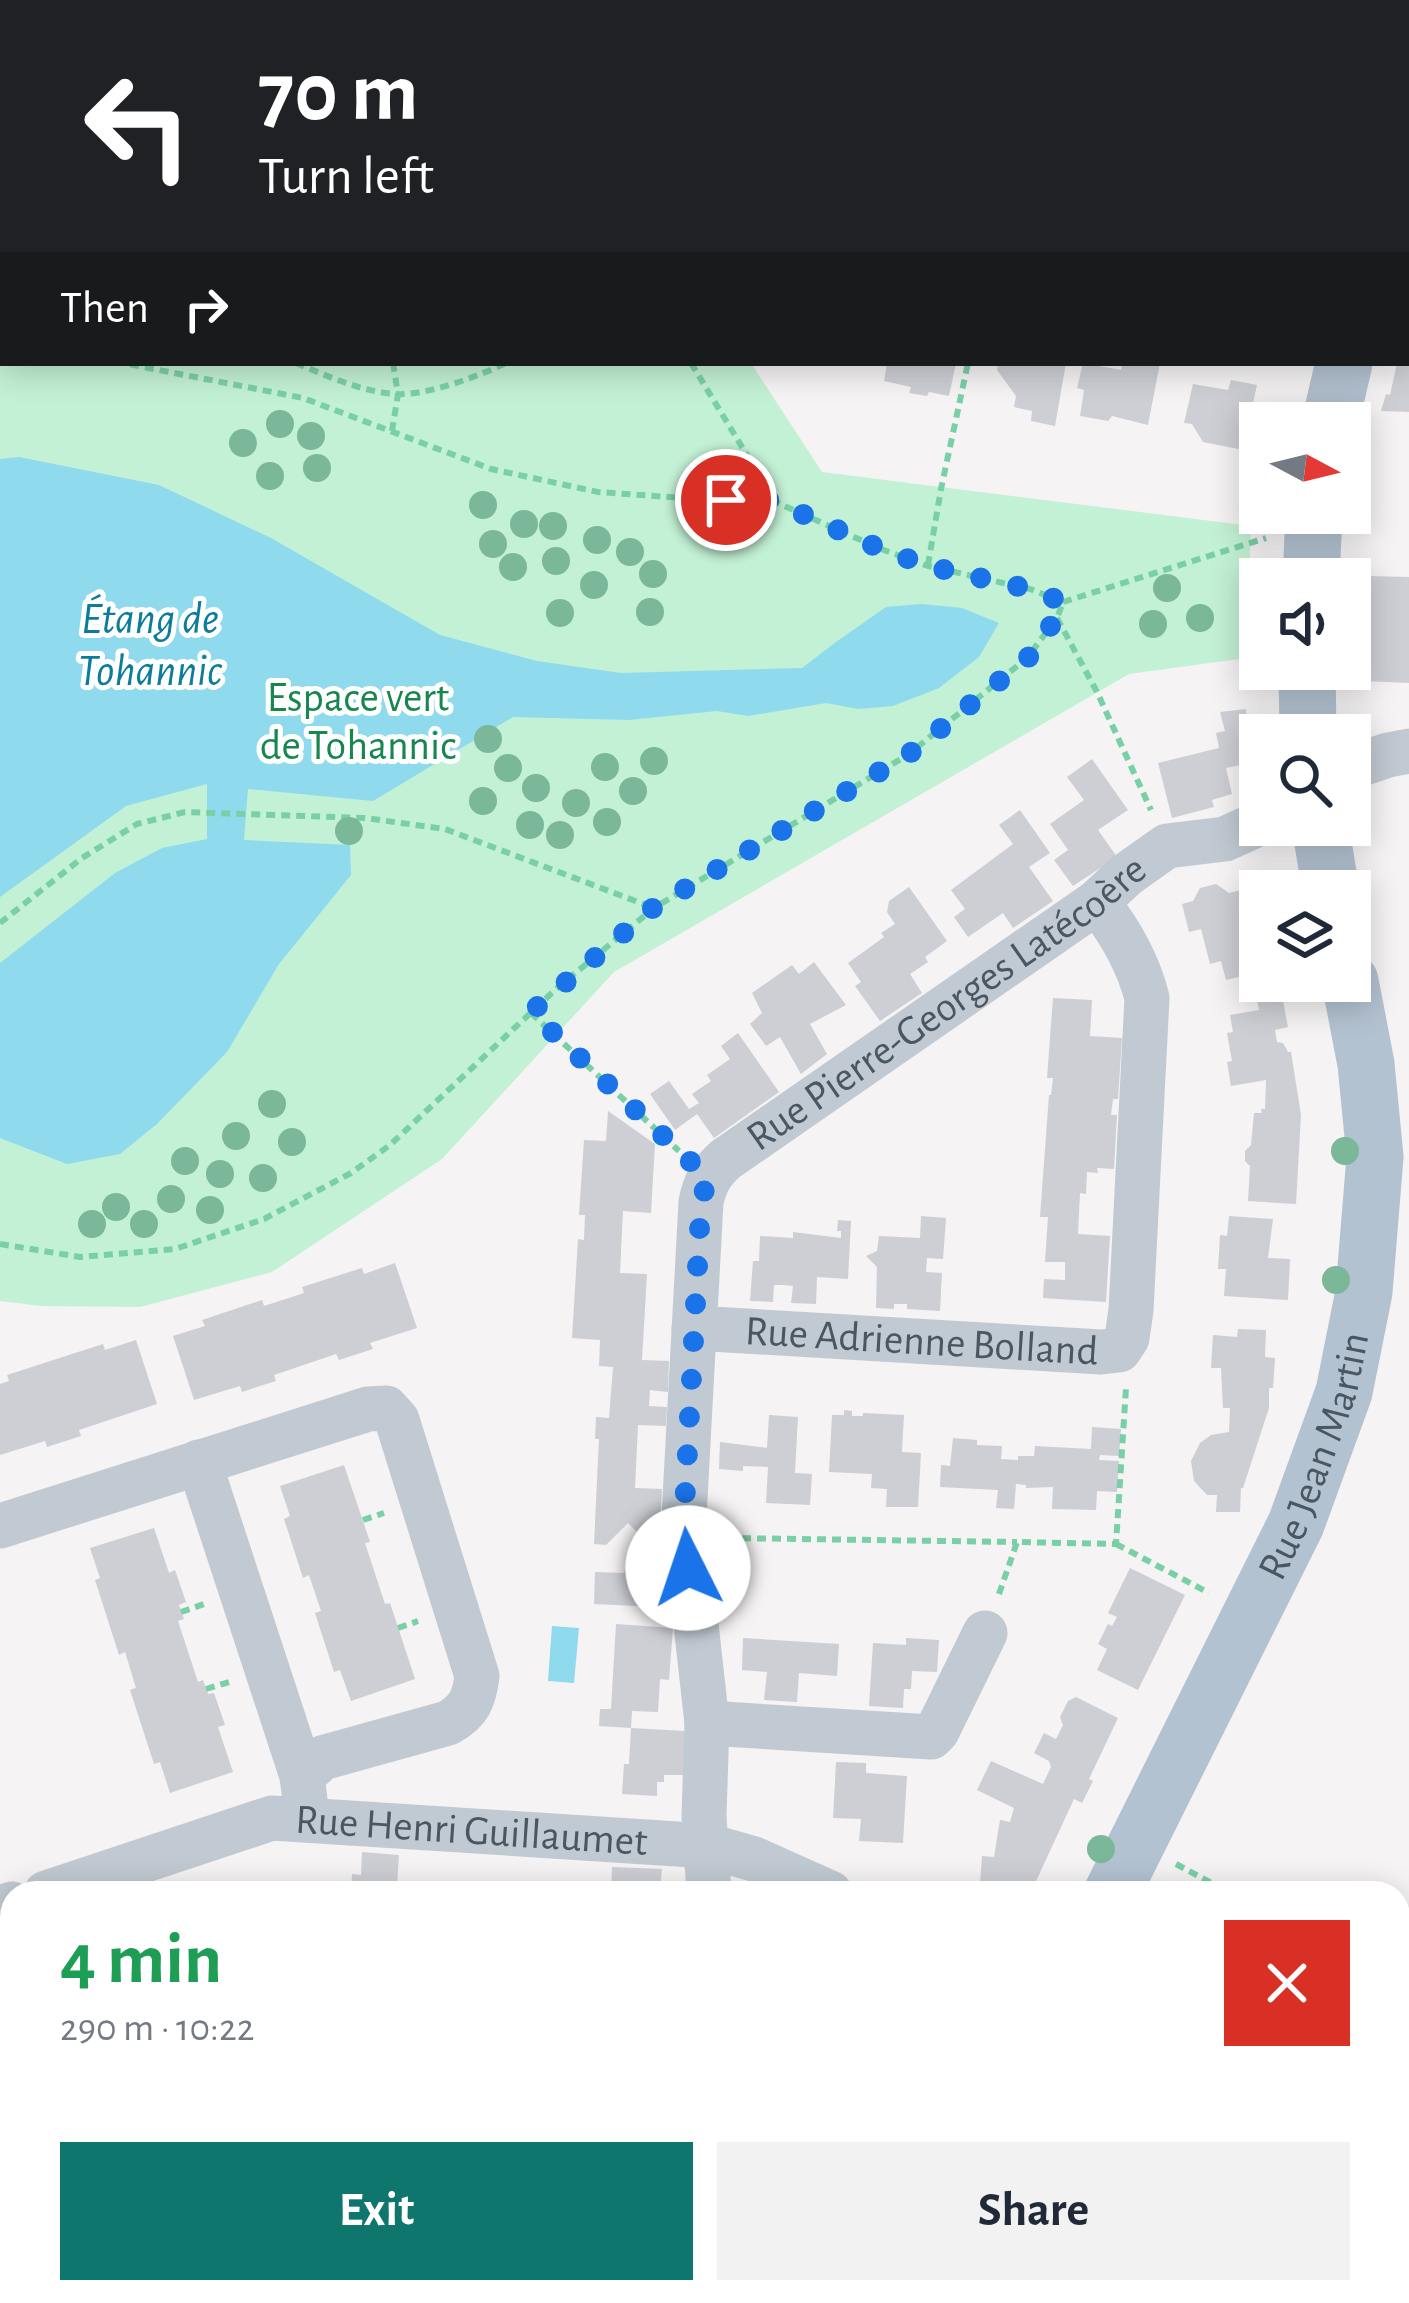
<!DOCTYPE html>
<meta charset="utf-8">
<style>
:root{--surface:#fff;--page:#f2f2f3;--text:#1f2937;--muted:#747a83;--accent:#0f766e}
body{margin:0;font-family:"Alegreya Sans",sans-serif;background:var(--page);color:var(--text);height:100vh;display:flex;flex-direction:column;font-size:45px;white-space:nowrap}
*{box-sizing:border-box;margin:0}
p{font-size:39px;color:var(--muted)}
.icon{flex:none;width:66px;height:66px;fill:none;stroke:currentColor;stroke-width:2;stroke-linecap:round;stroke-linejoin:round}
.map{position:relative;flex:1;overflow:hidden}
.sheet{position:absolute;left:0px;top:1881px;width:1410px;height:423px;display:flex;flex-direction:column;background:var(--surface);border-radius:36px 36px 0 0;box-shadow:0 6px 30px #0003}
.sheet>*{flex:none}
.hud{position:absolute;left:0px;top:0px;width:1410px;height:366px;box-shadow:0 6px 30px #0003;background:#202124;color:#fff;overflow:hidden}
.needle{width:78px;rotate:97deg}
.buttons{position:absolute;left:1239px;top:402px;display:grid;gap:24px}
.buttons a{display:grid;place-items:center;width:132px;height:132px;border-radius:0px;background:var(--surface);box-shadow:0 6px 30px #0003;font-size:60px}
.pin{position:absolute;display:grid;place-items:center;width:102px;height:102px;color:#fff;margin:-51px;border:6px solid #fff;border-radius:50%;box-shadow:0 3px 12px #0007}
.me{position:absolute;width:132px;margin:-66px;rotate:356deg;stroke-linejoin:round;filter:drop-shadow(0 0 9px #0008)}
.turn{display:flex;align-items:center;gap:42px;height:252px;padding:0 60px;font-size:54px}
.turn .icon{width:156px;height:156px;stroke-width:2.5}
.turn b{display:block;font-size:84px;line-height:102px}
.then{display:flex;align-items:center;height:114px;padding:0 60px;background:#0003;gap:24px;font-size:45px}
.round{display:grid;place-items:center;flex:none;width:126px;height:126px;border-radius:0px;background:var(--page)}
.head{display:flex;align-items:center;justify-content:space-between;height:204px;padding:0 60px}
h1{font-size:72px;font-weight:600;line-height:90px;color:#1e9e55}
.cta{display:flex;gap:24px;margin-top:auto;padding:24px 60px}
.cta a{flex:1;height:138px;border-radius:0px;background:var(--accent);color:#fff;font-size:48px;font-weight:600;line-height:138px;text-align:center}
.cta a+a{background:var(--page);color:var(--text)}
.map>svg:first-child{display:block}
</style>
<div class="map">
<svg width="1409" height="2303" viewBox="0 0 1409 2303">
<rect width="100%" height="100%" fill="#f5f3f3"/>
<path fill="#c3f1d5" d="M0,0H266L271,3H3V363H751L822,472L1251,526L1246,658L1129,674L614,972L442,1159L272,1272L140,1307L41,1306L0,1301Z"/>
<path fill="#90daee" d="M19,457L159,485L271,538L440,635L537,661L621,673L802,668L836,642L886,607L922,604L962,608L999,623L979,657L939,688L893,706L858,709L826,703L748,716L717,711L629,720L513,717L373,801L248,789L244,840L350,845L351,875L279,964L227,1052L157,1124L120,1154L67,1164L0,1138V963L115,873L162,848L207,839V784L126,806L0,897V459Z
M552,1626L579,1628L574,1683L548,1681Z"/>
<path fill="#cdcfd5" d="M887,363H956L949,396L929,392L927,396L909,393L911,387L884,381Z
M998,363H1066L1055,426L1031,421L1032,411L1014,407L1016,396L997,370Z
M1083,363L1121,370L1123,363H1160L1148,425L1112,416L1108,421L1080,416L1084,390L1077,388Z
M1397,363H1409V412L1381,411L1386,394L1390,395Z
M1231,380L1257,385L1243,450L1203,442L1192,424L1184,423L1193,384L1228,390Z
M1368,576L1409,577V683L1364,681Z
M1246,709L1250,763L1226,768L1232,794L1212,800L1214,807L1172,818L1158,763L1219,748L1216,733L1225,731L1220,712Z
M1092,759L1128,810L1098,830L1117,857L1073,886L1054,860L1068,850L1050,824L1084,800L1067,777Z
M1020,810L1050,853L1029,867L1053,901L1013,928L1003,913L968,937L954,917L965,909L951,890L1013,844L999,825Z
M1216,884L1229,893L1257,886L1260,896V972L1226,980L1221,961L1210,964L1201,929L1189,932L1182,904L1193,901L1200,888Z
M909,887L947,941L925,957L928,962L910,974L922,993L880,1021L855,986L861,982L848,963L884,937L881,933L895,924L887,912L889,901Z
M814,962L846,1005L810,1024L827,1054L801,1074L780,1037L766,1046L750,1024L762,1013L752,993L792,965L799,974Z
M1281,990L1288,1027L1275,1030L1277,1042L1283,1043L1288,1052H1291L1301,1115L1296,1204L1248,1201L1250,1166L1245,1161V1151L1251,1145L1254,1113H1262L1261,1109H1265L1266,1080L1231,1086L1227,1062L1232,1061L1227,1033L1233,1032L1230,1015L1259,1010L1256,994Z
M1053,998L1092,1000L1090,1036L1122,1038L1118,1099H1113L1111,1115H1117L1114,1169L1097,1168L1098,1173L1087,1172L1086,1194L1080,1193L1078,1234L1110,1236L1106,1302L1043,1298L1044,1279L1065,1280V1262H1045L1048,1217H1040L1049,1095H1051L1053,1078H1047Z
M738,1033L779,1092L714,1138L697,1114L675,1130L650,1094L669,1081L689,1109L699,1103L692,1094L711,1081L707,1075L730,1059L721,1046Z
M608,1111L655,1144L651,1213L623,1211L620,1273L647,1274L642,1360L669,1361L668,1392L650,1390L649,1406L667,1407L666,1426L638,1425L635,1488L662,1489L655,1607L594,1604L595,1572L624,1573L625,1570L631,1569L632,1547L643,1538L628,1523L606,1545L594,1544L599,1439H595L596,1417L609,1418L613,1367L599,1366L600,1340L572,1338L578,1239L584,1240L585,1215H579L584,1140L606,1141Z
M921,1216L946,1218L943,1259L927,1258L926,1272L942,1273L940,1311L907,1309V1304H894V1309L876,1308L877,1267L866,1256L877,1251L879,1236L920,1238Z
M1229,1216L1273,1219L1268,1258L1290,1259L1288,1300L1224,1296L1226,1269H1218L1220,1235L1227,1236Z
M838,1220L851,1221L848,1279L817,1277L816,1304L791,1303L793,1286L784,1285H774L773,1302L750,1301L753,1261H759L760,1236L793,1238V1232L841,1238V1231H837Z
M395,1263L417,1328L370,1343L373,1349L339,1360L336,1354L274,1375L276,1381L260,1386L242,1392L240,1386L194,1400L173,1336L205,1326L202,1320L262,1300L264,1306L304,1293L302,1287L362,1268L364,1274Z
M1238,1329L1266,1330L1265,1357L1275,1358L1273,1388H1269V1408L1243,1488H1241L1240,1512H1216L1217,1495H1207L1194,1481L1191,1461L1200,1443L1211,1435L1229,1432L1230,1408H1223L1221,1368H1211L1213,1335L1237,1337Z
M136,1340L157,1404L79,1430L81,1436L47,1447L45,1441L0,1455V1384L9,1381L7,1375L103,1344L105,1350Z
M844,1410L852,1411V1416H863V1413L904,1415L902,1452L921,1453L918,1507H886L887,1489L871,1488L872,1474L829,1472L832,1415H844Z
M769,1415L798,1417L795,1473L812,1474L810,1505L766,1503L768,1467L743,1466V1471L719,1469L720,1442L767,1448Z
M1092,1427L1121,1429L1119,1456L1100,1455L1099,1460L1119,1461L1117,1492L1097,1491L1096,1510L1052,1509L1053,1487L1026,1488V1485L1016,1484L1014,1509L996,1508L998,1490L940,1487L941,1465L950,1466L953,1438L977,1440V1445L1002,1446L1001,1459L1018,1460V1456H1034L1035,1446L1091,1449Z
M344,1465L370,1542L365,1543L385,1604L390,1603L415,1679L351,1701L340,1670L334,1672L315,1613L321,1611L309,1575L303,1578L284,1519L290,1516L280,1486Z
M154,1528L169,1573L175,1570L186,1602L179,1605L184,1619L178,1621L198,1682L203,1680L208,1694L214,1693L225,1725L218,1727L233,1772L170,1793L160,1762L154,1764L130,1690L136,1688L125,1652L119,1655L95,1580L100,1578L90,1548Z
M1130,1568L1185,1595L1138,1690L1097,1670L1107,1649L1098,1644L1108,1624L1112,1626L1117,1617L1108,1613Z
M616,1624L673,1628L669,1680L660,1679L658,1712L632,1711L631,1728L599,1726L600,1709H611Z
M743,1638L839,1644L837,1676L799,1673L797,1702L764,1700L767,1672L742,1670Z
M906,1638L939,1640L937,1672L912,1671L911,1689H904L903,1708L869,1706L873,1643L906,1645Z
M1076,1697L1118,1718L1089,1779L1093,1781L1082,1803L1074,1799L1031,1892L1013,1884H980L982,1856L994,1857L1000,1820L1010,1822L1014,1808L977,1790L991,1761L1043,1784L1051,1767L1049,1761L1034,1753L1044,1733L1056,1739L1063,1725L1060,1717L1068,1701Z
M631,1728L685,1731L683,1775H664V1782H657V1796L622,1794L624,1764H629Z
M836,1762L866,1763V1773L907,1776L903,1843L859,1841L861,1819L833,1818Z
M362,1852L399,1855L397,1886H404V1893H351L352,1874L361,1875Z
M612,1867L662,1869L660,1893H611Z
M6,2218L12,2223V2280L0,2271V2227Z
M20,2292H73L65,2303H25L28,2299Z
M317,2292H354L368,2303H308Z
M784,2292H833L828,2303H806Z
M984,2292H1042L1036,2303H979Z"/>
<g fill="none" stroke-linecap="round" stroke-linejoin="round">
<path stroke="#7ad0a6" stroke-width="6" stroke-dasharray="9 6" stroke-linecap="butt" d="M82,0L84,3
M62,3L63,0
M628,3V0
M1086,3L1087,0
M1383,3L1384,0
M296,363C327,376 362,392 396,394C426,396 479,376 506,363
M691,363L756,470L771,500
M0,364L3,338
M392,431L398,394L393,363
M928,565L941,489L968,363
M1063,602L1266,538
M1057,618L1097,692L1151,810
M1257,670L1260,589
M1259,737L1260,763
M0,923L82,858L137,824L185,812L365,818L445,829L654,908
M531,1013L679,1151
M0,1244L80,1257L175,1249L264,1219L351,1173L390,1145L556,989L654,908L909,754L1027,658L1057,618L1063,602L1030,589L928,566L881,549L771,500L726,501L598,492L491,469L303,398L123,363
M363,1520L384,1513
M727,1538L1017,1542
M1116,1544L1209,1593
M999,1594L1017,1542L1116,1544L1126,1388
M181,1612L204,1604
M398,1628L418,1621
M206,1689L229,1682
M1176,1864L1230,1893
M871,1884L889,1893
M1398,1978L1409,1984"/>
<g stroke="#c1cad2" stroke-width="45">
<path d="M743,0L746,3"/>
<path d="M1350,768L1388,755L1409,751"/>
<path id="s1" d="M694,1328L1101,1352L1119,1350L1127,1338L1131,1310L1147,998C1138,962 1120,931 1097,902"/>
<path d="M199,1462L302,1776L305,1800"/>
<path d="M0,1526L368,1409L386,1408L397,1420L477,1676C474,1700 469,1711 448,1723L322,1758L302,1776"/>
<path d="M707,1723L931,1737L937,1731L985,1633"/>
<path id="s2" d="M46,1893L272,1818L708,1846L754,1859L830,1893"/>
<path id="s3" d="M709,1893L704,1816L707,1723L684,1517L701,1202C705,1183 711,1172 726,1159L1097,902L1126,875L1167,846L1225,839L1260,823"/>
<path d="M0,1908L12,1904"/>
<path d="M0,2159L12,2182"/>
<path d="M1398,2198L1409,2177"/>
<path d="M158,2292L172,2303"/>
<path d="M625,2303L629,2292"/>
<path d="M1344,2303L1349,2292"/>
</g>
<g stroke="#b3c2d1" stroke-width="57">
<path d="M1407,91L1409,82"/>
<path d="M1330,423L1344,363"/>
<path d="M1311,579L1314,513"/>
<path d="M1307,669L1308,735"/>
<path d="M1320,825L1331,891"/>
<path id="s4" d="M1112,1893L1296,1524L1344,1392L1364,1292L1375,1157L1366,1064L1350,981"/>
<path d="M903,2303L909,2292"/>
</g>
</g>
<g fill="#7bb799">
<circle cx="280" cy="424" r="14"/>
<circle cx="311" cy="436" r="14"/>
<circle cx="243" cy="443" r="14"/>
<circle cx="317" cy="468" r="14"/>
<circle cx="270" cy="476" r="14"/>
<circle cx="483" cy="505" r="14"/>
<circle cx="524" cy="524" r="14"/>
<circle cx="553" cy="526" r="14"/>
<circle cx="597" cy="540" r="14"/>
<circle cx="493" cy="544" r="14"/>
<circle cx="630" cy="552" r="14"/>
<circle cx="556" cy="561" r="14"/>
<circle cx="513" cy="567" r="14"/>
<circle cx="653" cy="574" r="14"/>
<circle cx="594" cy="585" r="14"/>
<circle cx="1167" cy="588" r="14"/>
<circle cx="650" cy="612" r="14"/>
<circle cx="560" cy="613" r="14"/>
<circle cx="1200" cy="618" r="14"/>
<circle cx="1153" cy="624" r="14"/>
<circle cx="488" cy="739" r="14"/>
<circle cx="654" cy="761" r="14"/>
<circle cx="605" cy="767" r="14"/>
<circle cx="508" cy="768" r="14"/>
<circle cx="536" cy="788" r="14"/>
<circle cx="633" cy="791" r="14"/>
<circle cx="483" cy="801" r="14"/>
<circle cx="576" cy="803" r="14"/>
<circle cx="607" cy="822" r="14"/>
<circle cx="530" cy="825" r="14"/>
<circle cx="349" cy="831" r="14"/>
<circle cx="560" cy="835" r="14"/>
<circle cx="272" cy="1104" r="14"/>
<circle cx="236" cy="1136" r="14"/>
<circle cx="292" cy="1142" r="14"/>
<circle cx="1345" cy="1151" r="14"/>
<circle cx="185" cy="1161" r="14"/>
<circle cx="220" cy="1174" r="14"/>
<circle cx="263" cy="1178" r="14"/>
<circle cx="171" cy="1199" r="14"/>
<circle cx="116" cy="1207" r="14"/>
<circle cx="210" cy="1210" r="14"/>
<circle cx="92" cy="1224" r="14"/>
<circle cx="144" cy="1224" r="14"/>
<circle cx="1336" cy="1280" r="14"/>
<circle cx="1101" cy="1849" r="14"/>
</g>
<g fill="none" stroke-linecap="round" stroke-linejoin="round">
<path stroke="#1a73e8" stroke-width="21" stroke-dasharray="0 37.8" d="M688,1568L684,1517L701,1202L708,1178L531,1012L653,908L909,754L1028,658L1057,617L1063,602L1030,589L928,566L881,549L771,500H726"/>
</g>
<g text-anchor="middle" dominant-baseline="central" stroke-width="10" stroke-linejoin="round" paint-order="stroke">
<g font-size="42" fill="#17864f" stroke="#fff">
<text x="358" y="698">Espace vert<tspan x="358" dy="48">de Tohannic</tspan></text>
</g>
<g font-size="42" fill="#4a5661" stroke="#fff">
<text stroke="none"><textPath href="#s3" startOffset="1014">Rue Pierre-Georges Latécoère</textPath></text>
<text stroke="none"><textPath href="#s1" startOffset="228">Rue Adrienne Bolland</textPath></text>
<text stroke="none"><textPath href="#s4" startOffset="483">Rue Jean Martin</textPath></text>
<text stroke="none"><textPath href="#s2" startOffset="438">Rue Henri Guillaumet</textPath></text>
</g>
<g font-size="45" font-style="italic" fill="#0c7c9b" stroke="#fff">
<text x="150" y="619">Étang de<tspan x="150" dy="52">Tohannic</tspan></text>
</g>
</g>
</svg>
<div class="buttons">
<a><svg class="needle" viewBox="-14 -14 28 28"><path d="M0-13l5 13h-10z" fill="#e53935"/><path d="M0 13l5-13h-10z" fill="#747a83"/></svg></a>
<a><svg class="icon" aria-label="sound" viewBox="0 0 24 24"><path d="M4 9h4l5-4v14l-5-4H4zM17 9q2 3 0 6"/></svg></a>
<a><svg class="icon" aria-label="search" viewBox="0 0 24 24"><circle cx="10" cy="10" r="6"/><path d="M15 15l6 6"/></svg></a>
<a><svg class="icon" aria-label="layers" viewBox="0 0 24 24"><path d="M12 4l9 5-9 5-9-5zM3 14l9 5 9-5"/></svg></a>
</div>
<div class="pin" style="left:726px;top:500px;background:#d93025"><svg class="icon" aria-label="arrive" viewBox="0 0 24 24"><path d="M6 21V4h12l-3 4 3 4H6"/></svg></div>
<svg class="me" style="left:688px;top:1568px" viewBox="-20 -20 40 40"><circle r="19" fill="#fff"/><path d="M0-13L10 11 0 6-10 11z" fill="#1a73e8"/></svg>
<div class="hud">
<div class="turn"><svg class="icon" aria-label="left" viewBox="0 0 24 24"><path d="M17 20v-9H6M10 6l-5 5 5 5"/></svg><div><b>70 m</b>Turn left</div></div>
<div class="then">Then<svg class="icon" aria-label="right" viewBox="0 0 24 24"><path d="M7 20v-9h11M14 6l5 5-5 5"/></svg></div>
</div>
<section class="sheet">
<div class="head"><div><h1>4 min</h1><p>290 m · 10:22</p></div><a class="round" style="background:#d93025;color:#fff"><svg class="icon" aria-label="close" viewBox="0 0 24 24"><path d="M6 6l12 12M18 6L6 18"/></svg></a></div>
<div class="cta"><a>Exit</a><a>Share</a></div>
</section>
</div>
